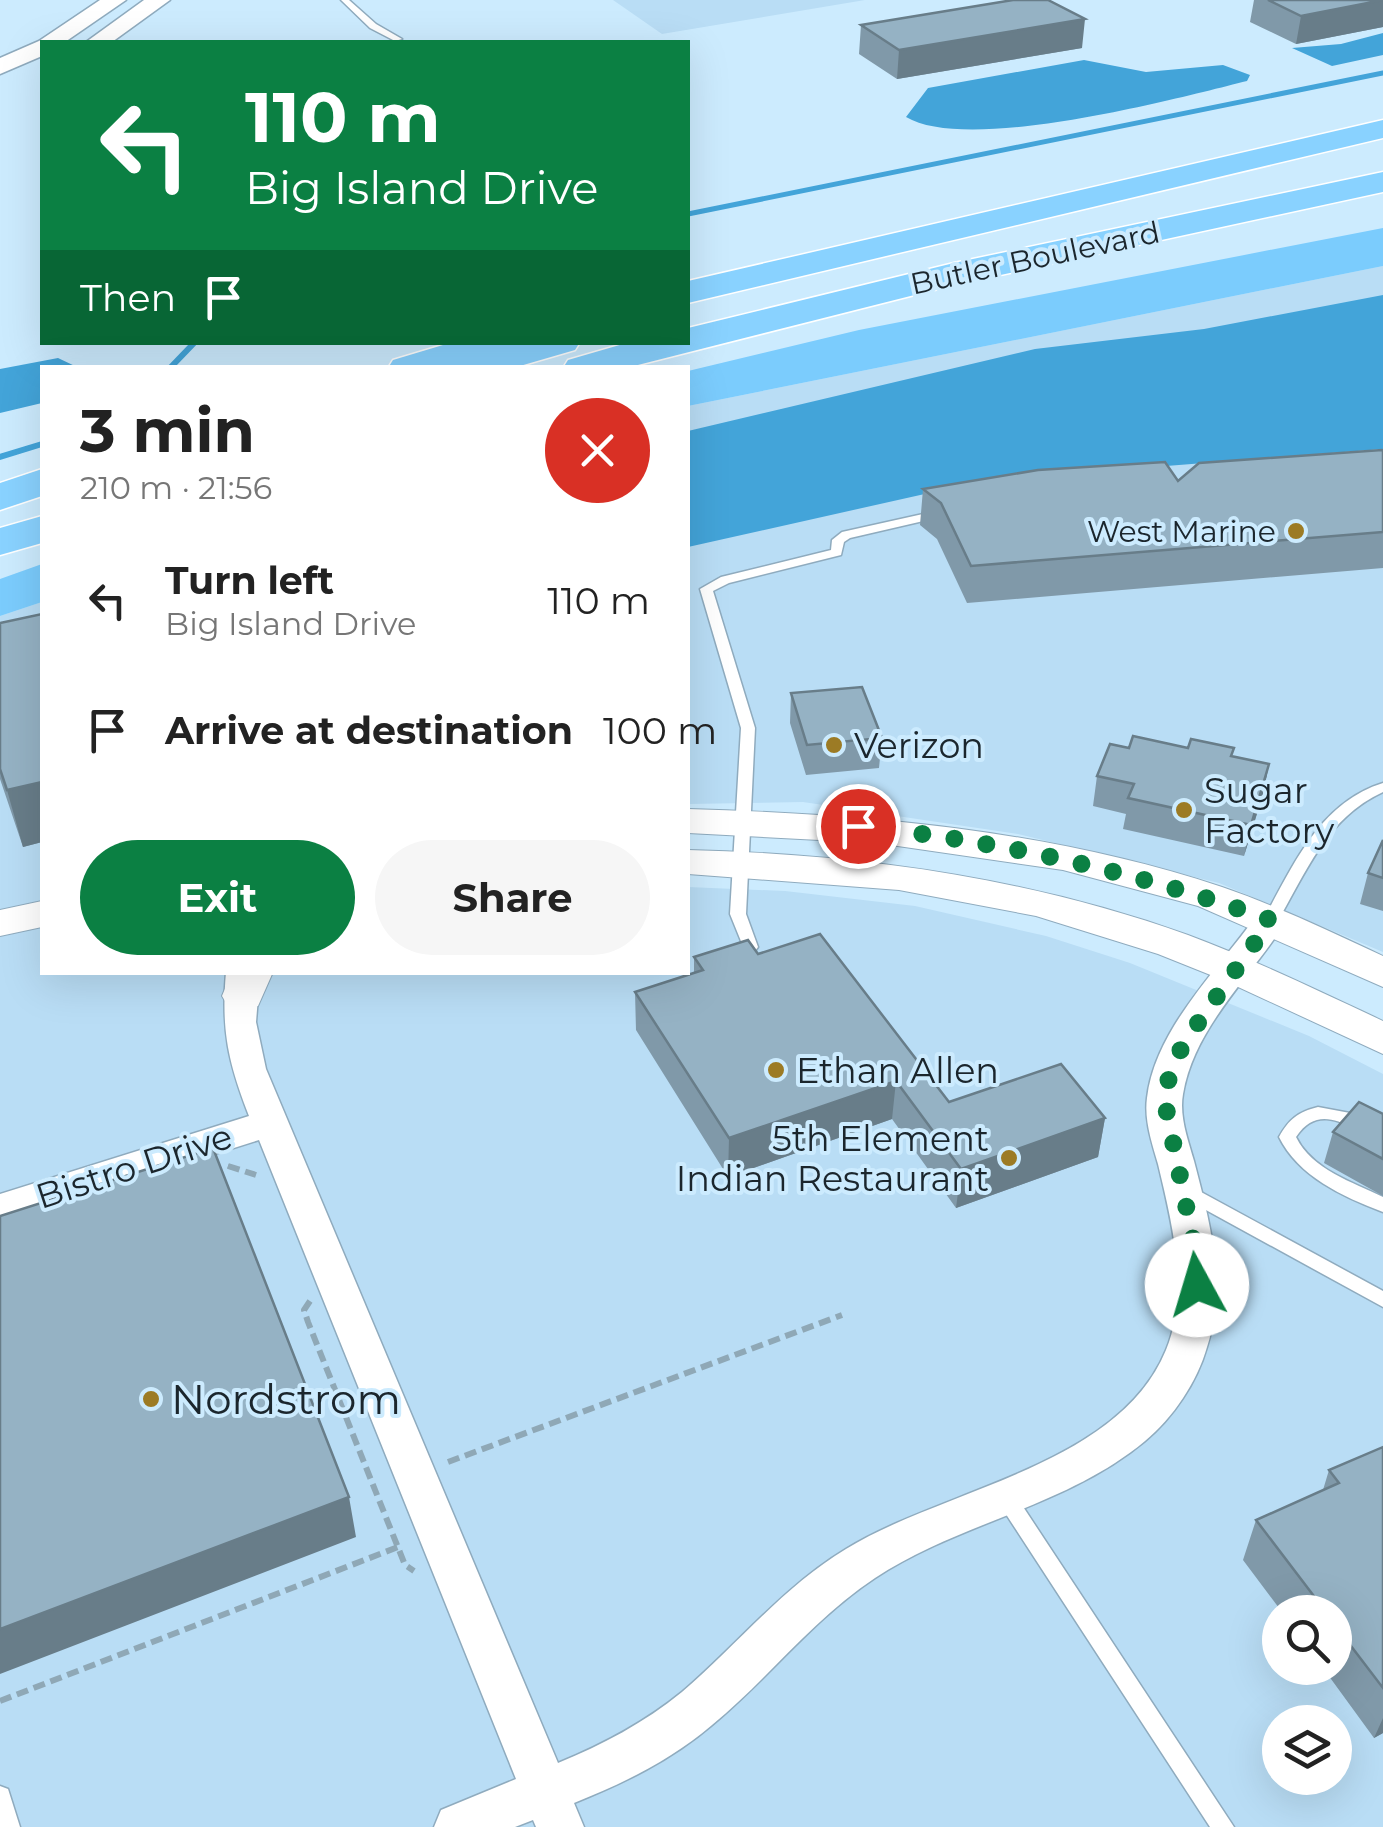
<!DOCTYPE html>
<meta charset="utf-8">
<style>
:root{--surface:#fff;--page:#f6f6f6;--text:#222;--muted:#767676;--accent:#0b8043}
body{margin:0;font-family:Montserrat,sans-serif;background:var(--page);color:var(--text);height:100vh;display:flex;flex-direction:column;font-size:38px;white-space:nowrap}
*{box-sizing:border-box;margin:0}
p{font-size:32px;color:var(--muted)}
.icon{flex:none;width:55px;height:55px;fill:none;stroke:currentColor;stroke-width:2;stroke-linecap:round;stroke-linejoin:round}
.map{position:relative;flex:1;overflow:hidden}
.panel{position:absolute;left:40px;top:365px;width:650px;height:610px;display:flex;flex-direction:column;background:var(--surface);border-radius:0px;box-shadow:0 10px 40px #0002}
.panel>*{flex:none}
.banner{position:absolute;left:40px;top:40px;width:650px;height:305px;border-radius:0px;box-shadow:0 10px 40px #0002;background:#0b8043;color:#fff;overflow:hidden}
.buttons{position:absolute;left:1262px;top:1595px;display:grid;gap:20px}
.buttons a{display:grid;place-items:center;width:90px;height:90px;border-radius:50%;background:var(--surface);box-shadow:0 10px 40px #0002;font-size:50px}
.pin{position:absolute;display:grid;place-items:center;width:85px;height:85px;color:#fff;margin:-42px;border:5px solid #fff;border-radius:50%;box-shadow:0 2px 10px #0007}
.me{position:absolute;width:110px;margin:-55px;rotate:354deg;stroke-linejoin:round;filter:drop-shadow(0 0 8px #0008)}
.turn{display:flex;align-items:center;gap:35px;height:210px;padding:0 40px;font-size:45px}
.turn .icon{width:130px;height:130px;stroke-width:2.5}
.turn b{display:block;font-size:70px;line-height:85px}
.then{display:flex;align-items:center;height:95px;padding:0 40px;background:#0003;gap:20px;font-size:38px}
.round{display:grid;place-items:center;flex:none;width:105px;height:105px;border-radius:52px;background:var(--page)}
.head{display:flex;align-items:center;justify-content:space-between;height:170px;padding:0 40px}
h1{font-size:60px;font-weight:700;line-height:75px}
.cta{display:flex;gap:20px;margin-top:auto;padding:20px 40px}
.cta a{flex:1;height:115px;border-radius:60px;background:var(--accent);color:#fff;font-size:40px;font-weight:700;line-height:115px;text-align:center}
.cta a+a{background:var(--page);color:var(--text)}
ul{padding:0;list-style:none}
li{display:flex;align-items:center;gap:30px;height:130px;padding:0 40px}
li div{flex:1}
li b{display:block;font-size:38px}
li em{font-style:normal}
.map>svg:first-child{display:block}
</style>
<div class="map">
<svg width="1383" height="1827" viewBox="0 0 1383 1827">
<rect width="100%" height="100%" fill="#ccebfe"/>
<path fill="#b9ddf5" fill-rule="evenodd" d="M613,0H865L662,34Z
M1383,266V952L1219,883L1018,834L803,802L688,804V406Z
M42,602V972H688V887L785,891L915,906L1046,936L1130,963L1309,1036L1383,1074V1827H0V616ZM1280,1612H1335V1668H1280ZM1280,1722H1335V1778H1280Z"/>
<path fill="#7bccfd" d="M1383,228V266L688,406V371L859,330Z
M42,564V602L0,616V579Z"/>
<path fill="#43a4d9" d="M1383,33V55L1332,66L1292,48L1341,44Z
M1084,60L1146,72L1223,65L1250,75L1247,81C1175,99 968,154 906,117L928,88Z
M1383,295V449L1089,472L947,489L688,547V431L1035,349L1204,329Z
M58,358L77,367L42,368V403L0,413V369Z"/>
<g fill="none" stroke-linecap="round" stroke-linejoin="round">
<path stroke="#43a4d9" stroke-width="5" d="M688,214L1383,73"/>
<path stroke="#43a4d9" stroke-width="6" d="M170,368L195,342
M0,457L42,444"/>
<g stroke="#8fabbe" stroke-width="3">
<path id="service" d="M341,0H349L376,24L402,39L395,41L370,28Z
M941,510L947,514L945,516L850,538L844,542L841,555L729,583L713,591L755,728L746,914L758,947L755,951H745L730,914L741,728L700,589L721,577L831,550L832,540L842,532Z
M1383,783V792C1326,818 1306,873 1276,924H1266L1263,920C1293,866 1319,803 1383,783Z
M1318,1107L1350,1113L1383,1128V1142C1352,1131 1321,1099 1296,1137C1312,1170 1353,1182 1383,1197V1212C1343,1197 1298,1176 1279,1137C1289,1119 1298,1112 1318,1107Z
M1190,1186L1383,1291V1307L1184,1198L1181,1193L1184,1188Z
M1007,1490L1014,1493L1234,1827H1210L1000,1505L997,1499L1000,1493Z
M0,1786L8,1789L20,1827H0Z"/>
</g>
<g stroke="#8fabbe" stroke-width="3">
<path id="minor" d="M1271,909L1283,912L1287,920C1252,976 1194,1027 1183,1094C1179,1116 1188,1140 1194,1161C1210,1222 1227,1286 1207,1347C1197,1382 1173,1418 1145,1441C1066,1507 960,1522 875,1578C813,1619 769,1678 712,1725C671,1760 624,1783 574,1803L584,1827H536L533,1820L515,1827H434L441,1810L516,1779L259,1140L0,1222V1194L249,1116C228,1062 221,1030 226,972H260L256,1022L266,1069L558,1763C602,1745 644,1723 682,1692C737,1645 783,1587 846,1549C943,1489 1119,1466 1166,1350C1190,1292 1172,1223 1158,1164C1152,1143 1144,1120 1147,1098C1155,1028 1221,967 1259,912Z"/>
</g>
<g stroke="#8fabbe" stroke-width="2">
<path id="tertiary" d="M688,809C868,814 1050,830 1222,887C1277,906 1330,931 1383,956V987L1198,906L1063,870L877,843L688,833Z
M688,850C858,854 1027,877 1188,935C1255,960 1319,991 1383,1021V1054L1223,980L1158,954L1036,916L899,890L688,874Z
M42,901V927L0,936V910Z
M232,972H273L258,1006L243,1010L228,1006L222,996Z"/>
</g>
<g stroke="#8fabbe" stroke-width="3">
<path id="secondary" d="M100,0H126L65,42H42V56L0,74V58L39,41Z
M144,0H170L112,42H86Z"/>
</g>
<g stroke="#fff" stroke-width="3">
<path id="motorway" d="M1383,120V138L688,303V281Z
M1383,172V192L954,285L626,368H563L568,360L630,342H688V328L954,263Z
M453,342H580L575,350L513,368H388L393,360Z
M42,469V496L0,510V483Z
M42,516V543L0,555V528Z"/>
</g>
<path stroke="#8fa8b6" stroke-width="5" stroke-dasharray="10 5" stroke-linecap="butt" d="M228,1166L234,1168"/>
<path stroke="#8fa8b6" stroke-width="6" stroke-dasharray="12 6" stroke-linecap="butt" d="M228,1166L256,1175
M310,1301L304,1310L308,1322L405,1565L414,1571
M448,1462L842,1315
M0,1701L398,1547"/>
<use href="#service" fill="#fff" fill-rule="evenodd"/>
<use href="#minor" fill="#fff" fill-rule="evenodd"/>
<use href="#tertiary" fill="#fff" fill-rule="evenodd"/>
<use href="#secondary" fill="#fff" fill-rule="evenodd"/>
<use href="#motorway" fill="#89d2ff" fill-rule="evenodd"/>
</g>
<path fill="#8099a9" d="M1254,0H1383V27L1296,44L1250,22Z
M861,25L1082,48L897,79L859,54Z
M1383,451V568L967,603L937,539L920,525L923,489L1178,481Z
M42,614V842L23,847L0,779V623Z
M791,693L882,738L879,768L806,775L790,723Z
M1129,748L1232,756L1269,764L1263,794L1244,856L1123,829L1126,814L1093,806L1097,776Z
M1383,840V911L1360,904L1368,873Z
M758,954L949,1102L1105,1118L1098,1157L956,1208L892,1119L728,1177L636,1030L635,992L694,973V957Z
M1383,1114V1196L1324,1163L1333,1132Z
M1383,1447V1733L1374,1738L1323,1668H1335V1612H1282L1243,1560L1256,1520L1323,1490L1329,1470Z"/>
<path fill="#687d89" d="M1383,0V27L1296,44L1301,16Z
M1085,19L1082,48L897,79L899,50Z
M1269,764L1263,794L1244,856L1251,825Z
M42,782V842L23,847L7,790Z
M896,1081L892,1119L728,1177L729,1138Z
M1105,1118L1098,1157L956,1208L961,1169Z
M349,1497L356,1537L0,1674V1629Z
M1383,1718V1733L1374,1738Z"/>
<path fill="#95b2c4" stroke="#687d89" stroke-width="2.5" d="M1013,0H1048L1085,19L899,50L861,25Z
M1268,0H1383L1301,16Z
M1382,450L1383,451V532L971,566L941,503L923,489L1038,470L1165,462L1178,481L1199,463Z
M42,614V782L7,790L0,769V623Z
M862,687L882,738L807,745L791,693Z
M1133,736L1188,748L1191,739L1234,748L1231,756L1269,764L1251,825L1128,798L1134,784L1097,776L1110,744L1129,748Z
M1383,840V878L1368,873Z
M820,934L949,1102L1061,1064L1105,1118L961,1169L896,1081L729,1138L635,992L703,970L694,957L748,940L758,954Z
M1359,1102L1383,1114V1159L1333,1132Z
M213,1148L349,1497L0,1629V1216Z
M1383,1447V1688L1335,1625V1612H1326L1256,1520L1339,1483L1329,1470Z"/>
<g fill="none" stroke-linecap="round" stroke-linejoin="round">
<path stroke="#0b8043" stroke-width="18" stroke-dasharray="0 32.4" d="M858,826C1001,841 1136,872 1271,920L1186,1040L1172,1066L1164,1098L1196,1254L1197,1285"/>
</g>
<g fill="#9c7b25" stroke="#ccebfe" stroke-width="4">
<circle cx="1296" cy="531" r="10"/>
<circle cx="834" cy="745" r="10"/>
<circle cx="1184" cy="810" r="10"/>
<circle cx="776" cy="1070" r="10"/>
<circle cx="1009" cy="1158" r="10"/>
<circle cx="151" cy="1399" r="10"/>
</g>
<g text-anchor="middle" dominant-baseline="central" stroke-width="8" stroke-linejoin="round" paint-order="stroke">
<g font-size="30" fill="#1b262d" stroke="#ccebfe">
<text transform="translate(1035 258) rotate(-12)">Butler Boulevard</text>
</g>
<g font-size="30" fill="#1b262d" stroke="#ccebfe" text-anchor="end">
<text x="1276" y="531">West Marine</text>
</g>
<g font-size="35" fill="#1b262d" stroke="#ccebfe" text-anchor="start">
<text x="854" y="745">Verizon</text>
<text x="1204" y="790">Sugar<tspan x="1204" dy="40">Factory</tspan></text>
<text x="796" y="1070">Ethan Allen</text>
<text x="989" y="1138" text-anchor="end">5th Element<tspan x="989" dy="40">Indian Restaurant</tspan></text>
</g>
<g font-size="35" fill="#1b262d" stroke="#ccebfe">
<text transform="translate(134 1166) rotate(-18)">Bistro Drive</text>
</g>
<g font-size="42" fill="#1b262d" stroke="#ccebfe" text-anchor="start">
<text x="171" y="1399">Nordstrom</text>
</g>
</g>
</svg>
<div class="buttons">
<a><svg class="icon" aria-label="search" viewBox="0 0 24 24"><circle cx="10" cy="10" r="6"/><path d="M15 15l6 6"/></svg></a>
<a><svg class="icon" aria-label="layers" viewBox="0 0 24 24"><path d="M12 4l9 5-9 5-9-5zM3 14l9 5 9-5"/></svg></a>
</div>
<div class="pin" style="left:858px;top:826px;background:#d93025"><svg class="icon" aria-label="arrive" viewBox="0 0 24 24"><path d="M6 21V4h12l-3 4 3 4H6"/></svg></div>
<svg class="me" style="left:1197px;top:1285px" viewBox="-20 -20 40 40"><circle r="19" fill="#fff"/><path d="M0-13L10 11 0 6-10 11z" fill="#0b8043"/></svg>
<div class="banner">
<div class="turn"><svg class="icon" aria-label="left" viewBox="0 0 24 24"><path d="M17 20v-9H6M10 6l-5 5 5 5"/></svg><div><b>110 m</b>Big Island Drive</div></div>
<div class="then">Then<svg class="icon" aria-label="arrive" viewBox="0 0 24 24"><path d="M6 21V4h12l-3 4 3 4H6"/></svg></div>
</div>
<section class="panel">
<div class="head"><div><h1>3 min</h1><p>210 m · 21:56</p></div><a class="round" style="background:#d93025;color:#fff"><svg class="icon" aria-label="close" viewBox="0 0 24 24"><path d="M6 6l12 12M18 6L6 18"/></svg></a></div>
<ul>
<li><svg class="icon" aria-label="left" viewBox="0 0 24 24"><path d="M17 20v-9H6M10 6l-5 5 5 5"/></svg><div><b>Turn left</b><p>Big Island Drive</p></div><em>110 m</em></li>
<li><svg class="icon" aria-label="arrive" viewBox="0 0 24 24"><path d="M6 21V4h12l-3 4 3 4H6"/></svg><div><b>Arrive at destination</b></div><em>100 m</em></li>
</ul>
<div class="cta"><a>Exit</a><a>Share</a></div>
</section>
</div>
